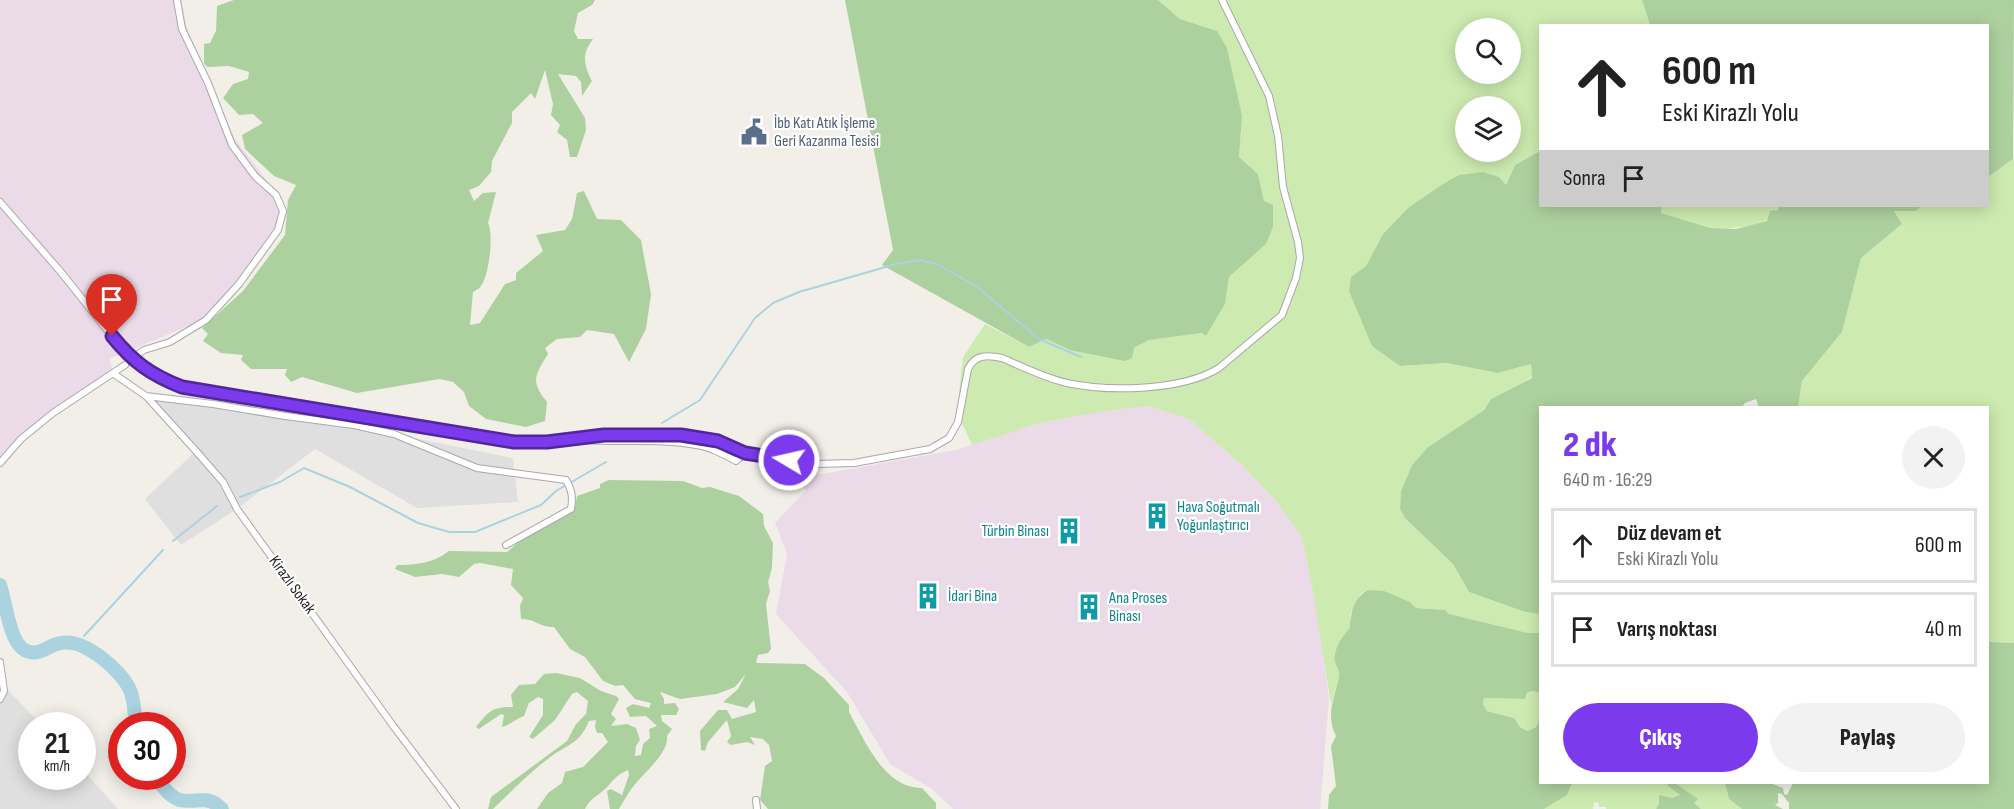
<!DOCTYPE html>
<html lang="tr">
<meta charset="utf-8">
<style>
:root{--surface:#fff;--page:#f2f2f2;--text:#222;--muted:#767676;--line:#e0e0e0;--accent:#7c3aed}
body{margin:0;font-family:"Sofia Sans Condensed",sans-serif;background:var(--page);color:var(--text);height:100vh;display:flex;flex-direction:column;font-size:22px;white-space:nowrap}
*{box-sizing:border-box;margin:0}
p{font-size:20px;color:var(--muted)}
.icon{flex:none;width:33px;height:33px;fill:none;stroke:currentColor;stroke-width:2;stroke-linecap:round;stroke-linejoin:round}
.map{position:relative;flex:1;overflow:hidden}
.sheet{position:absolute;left:1539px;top:406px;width:450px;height:378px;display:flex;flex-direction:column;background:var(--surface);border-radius:0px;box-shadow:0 3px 15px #0003}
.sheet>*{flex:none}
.banner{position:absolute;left:1539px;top:24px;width:450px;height:183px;border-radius:0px;box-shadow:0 3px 15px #0003;background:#fff;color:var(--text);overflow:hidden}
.fabs{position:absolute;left:1455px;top:18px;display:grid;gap:12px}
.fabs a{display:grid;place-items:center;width:66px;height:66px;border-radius:50%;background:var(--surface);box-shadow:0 3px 15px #0003;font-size:30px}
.speed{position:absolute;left:18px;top:712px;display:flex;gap:12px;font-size:30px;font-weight:700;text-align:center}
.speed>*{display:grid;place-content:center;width:78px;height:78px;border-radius:50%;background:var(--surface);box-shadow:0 3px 15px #0003;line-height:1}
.speed small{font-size:15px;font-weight:400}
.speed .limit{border:9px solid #d22;background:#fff;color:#111}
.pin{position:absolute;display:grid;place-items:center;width:51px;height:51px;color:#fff;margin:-62px -26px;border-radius:50% 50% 50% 0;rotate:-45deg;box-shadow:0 0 6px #0007}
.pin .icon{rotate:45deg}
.me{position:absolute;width:66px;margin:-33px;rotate:279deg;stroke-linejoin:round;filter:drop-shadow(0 0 4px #0008)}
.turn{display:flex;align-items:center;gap:21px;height:126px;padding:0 24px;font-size:27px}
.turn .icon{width:78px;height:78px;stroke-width:2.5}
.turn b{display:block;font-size:42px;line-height:51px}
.then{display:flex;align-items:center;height:57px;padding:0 24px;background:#0003;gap:12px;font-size:22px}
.round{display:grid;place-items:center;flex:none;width:63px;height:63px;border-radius:32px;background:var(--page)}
.head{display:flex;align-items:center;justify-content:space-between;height:102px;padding:0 24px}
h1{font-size:36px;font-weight:800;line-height:45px;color:var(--accent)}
.cta{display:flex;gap:12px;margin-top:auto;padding:12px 24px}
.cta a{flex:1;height:69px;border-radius:36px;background:var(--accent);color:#fff;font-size:24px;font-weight:800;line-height:69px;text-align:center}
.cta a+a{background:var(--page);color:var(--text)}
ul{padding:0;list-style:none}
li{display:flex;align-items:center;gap:18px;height:75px;margin:0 12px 9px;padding:0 12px;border:3px solid var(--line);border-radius:0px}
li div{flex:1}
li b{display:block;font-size:22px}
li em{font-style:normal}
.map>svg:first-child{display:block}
</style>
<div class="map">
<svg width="2014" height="809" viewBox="0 0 2014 809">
<rect width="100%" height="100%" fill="#f2efe9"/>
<path fill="#e0dfdf" d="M146,396L394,434L513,458L518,502L417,508L315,449L237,509L181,545L145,499L196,451Z
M0,682L43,726H32V777H82L83,770L118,809H0Z"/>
<path fill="#ebdbe8" d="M0,0H181L189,35L235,139L277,194L282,206L277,233L225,296L198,322L109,359L114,374L21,439L0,463Z
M1148,406L1189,419L1242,465L1276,501L1302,537L1318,617L1329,698L1320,809H953L932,789L890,764L847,692L776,614L787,554L775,523L806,490L794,479L956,450L1036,424L1098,412Z"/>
<path fill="#cdebb0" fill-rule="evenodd" d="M1158,0H1642L1650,25L1540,26V151L1515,165L1506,185L1459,175L1409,207L1383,234L1366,266L1351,278L1349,291L1400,366L1447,363L1498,373L1531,364L1532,377L1491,399L1484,410L1428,447L1412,465L1401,491L1400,509L1405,518L1453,564L1469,592L1525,612L1540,614V633H1528L1449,614L1445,610L1416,608L1410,602L1368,590L1361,593L1350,615V628L1335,661L1340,672L1331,704L1313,592L1302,537L1276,501L1242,465L1189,419L1148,406L1098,412L1036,424L972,445L957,412L963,357L985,324L1029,347L1046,339L1070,350L1134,348L1149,340L1202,333L1206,336L1225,304L1229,277L1266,244L1264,201L1258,174L1239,157L1242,116L1217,31L1180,19ZM1466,28H1510V74H1466ZM1466,106H1510V152H1466Z
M2014,156V643L1988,642V408H1798L1802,381L1842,332L1861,258L1902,224L1894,211H1916L1922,206H1988V177L2013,159Z
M1662,206H1778C1776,227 1728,230 1711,228C1694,226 1677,218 1661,213Z
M1533,691L1540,693C1540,709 1544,723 1529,731L1520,727L1514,718L1487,711L1483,704V698L1525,699L1527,694Z
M1572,783H1668V786L1680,795L1659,803L1656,809H1606V807H1599L1598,802L1594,803L1593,809H1544L1567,795Z
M1675,783H1725L1729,799L1742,809H1701L1693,803L1698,799Z"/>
<path fill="#add19e" d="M234,0H595L592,5L578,13L574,31L578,39H593C581,54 584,65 592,81L582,96L581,82L576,76L558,74L585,118L586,130L577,157H570L567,140L557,132L560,125L551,115L553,104L545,70L535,99L531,93L512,112V123L492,161L491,172L479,186L469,190L474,201L483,193L496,192L488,223C494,233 489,276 481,286C479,289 476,290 473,292L470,325L480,323L505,284L516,280V273L543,251L536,235L565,230L572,219L577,193L584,191L597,219L621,220L641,240L651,294L646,329L629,362L614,334L587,330L580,337L557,339L545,348L548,354C535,375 530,381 547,402L545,421L526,427L486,419L469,406L464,392L453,382L440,379L357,393L302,377L291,382L285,375L287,369H251L241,360L243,355L221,353L203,341L208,334L202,328L243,291L285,235L288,200L296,185L274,176L245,149L242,135L263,123L253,114L239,115L223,98L233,84L248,79L249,72L229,66L207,67L204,63V44L210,43L216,31L217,6Z
M845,0H1158L1180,19L1217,31L1227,48L1242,116L1239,157L1258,174L1264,201L1273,205V227L1266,244L1229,277L1225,304L1206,336L1202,333L1149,340L1134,348L1132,358L1125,361L1070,350L1046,339L1029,347L882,265L893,250Z
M1642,0H2014L2013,159L1988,177V26L1650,25Z
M1540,151V206H1662L1661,213L1710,228L1736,229L1767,221L1770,211L1778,210V206H1922L1916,211H1894L1902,224L1861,258L1842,332L1802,381L1798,408H1759L1756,399L1745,403L1741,408H1540V614L1525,612L1469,592L1453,564L1405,518L1400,509L1401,491L1412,465L1428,447L1484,410L1491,399L1532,378L1531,364L1498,373L1447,363L1400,366L1372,346L1349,291L1351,277L1366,266L1383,234L1409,207L1443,184L1459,175L1483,172L1499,177L1506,185L1515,165Z
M609,480L683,481L702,488L710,487L739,496L763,514L764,526L773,543L772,568L768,582L770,591L766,604L771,649L768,653L758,655L756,663L805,664L824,678L849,705V712C865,741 884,788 922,788L936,803V809H768L760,800L765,766L772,761L769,745L763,739L750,737L755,745L747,742L731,745L727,742L731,736L727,720L708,742L705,751L701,750L700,731L718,710H727L732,719L756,712L754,700L747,708L723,702L738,689L746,674L735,687L717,694L680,699L660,692L664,699V704L675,703L679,709L676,715H661L662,721L672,729L667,736C669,754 642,774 632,788C627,795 623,802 619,809H610L607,791L611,789L622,795L629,775L628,770C615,776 615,779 606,788C597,797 591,797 585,809H537L548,793L562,783L565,772L583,767L608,742L602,733H597L595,727L596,720L589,721C580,744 566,745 549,758C529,773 511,792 493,809H488L491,797L567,741L576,724L586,714L588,701L577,692L572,694L555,720L533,739L529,737L543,715V699L538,697L529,703L524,716C515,719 510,725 502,727L504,715L501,714L479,729L476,727C489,711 491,707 513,707L511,695L519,685L535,684L544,674L556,673L580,678L601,691L616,696L619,699L611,714L616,719L611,726L627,724L636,728L640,740L636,746L635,756L641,755L643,744L650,738L649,729L657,726L646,716L630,717L626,708L633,704L649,708L651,703L635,699L623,685L615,686L603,681L585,657L570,649L554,627C538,627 536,619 521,619L520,606L523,598L511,585L513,569L480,563L474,564L459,577L442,574L415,577L395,569L397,565C416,565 434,563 449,551L507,552L520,541L569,513L575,507L577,496L600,488V484Z
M1368,590L1384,591L1410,602L1416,608L1445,610L1449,614L1528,633H1540V693L1533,691L1527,693L1525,699L1484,698L1483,704L1487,711L1514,718L1520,727L1528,731L1536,727L1540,718V783H1572L1567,795L1544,809H1328L1329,795L1336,786L1331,746L1336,736C1325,715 1335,697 1339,676C1340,670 1337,668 1335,662C1333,650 1342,636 1350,628C1350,614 1354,597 1368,590Z
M1988,642L2014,643V809H1789V803L1782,794L1778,793V803L1775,805L1783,809H1742L1729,799L1725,783H1770L1783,788L1784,794L1787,795L1793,783H1988Z
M1668,783H1675L1698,799L1694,803L1701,809H1656L1659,803V795L1672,798L1680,795L1668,786Z"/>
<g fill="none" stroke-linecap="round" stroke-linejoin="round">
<path stroke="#aad3df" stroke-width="2" d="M662,423L700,400L755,318L773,303L799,292L896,264L920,260L937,264L976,286L1039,339L1081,357
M240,497L280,482L304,468L350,487L418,523L449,532H475L541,505L556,491L606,462
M173,541L217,506
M84,636L163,550"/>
<path stroke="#aad3df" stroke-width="14" d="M0,585C6,602 9,639 23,649C38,659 47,645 61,643C84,638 121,670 130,690C135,701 134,714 136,726
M155,777C162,785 169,797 180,800C198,804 206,793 222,809"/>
<g stroke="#a9a9a9" stroke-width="8">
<path id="street" d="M0,202L60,271L125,352L139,365L158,377L182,387L514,442H547L604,435H681L718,441L745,453L815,464L854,463L930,449L949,438L958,422L968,369C975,354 988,355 1002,358C1023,367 1045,378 1067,383C1109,392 1182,391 1219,368L1282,315L1296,278L1300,258L1298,242L1283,187L1278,136L1269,96L1222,0
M138,354L144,350L170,342L206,320L239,284L278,230L283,211L276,195L255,176L232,145L208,83L182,29L177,0
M114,374L146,396L196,451L223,482L237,509L394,727L456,809
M146,396L213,404L285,416L354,425L394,434L477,468L566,480C572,490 573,497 571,509L506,545
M586,440C623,443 660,438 696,445C710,447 723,454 736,461L745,453
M0,463L21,439L53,413L125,365
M0,662L4,691L0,699
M756,800L757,809"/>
</g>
<use href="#street" stroke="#fff" stroke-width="6"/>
</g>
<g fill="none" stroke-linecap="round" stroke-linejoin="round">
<g stroke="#51269a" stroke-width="15">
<path id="route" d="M112,336C133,362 151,375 182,387L514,442H547L604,435H681L718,441L745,453L789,460"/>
</g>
<use href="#route" stroke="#7c3aed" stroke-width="10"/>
</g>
<defs>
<g id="civic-bare" transform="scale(2.07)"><path d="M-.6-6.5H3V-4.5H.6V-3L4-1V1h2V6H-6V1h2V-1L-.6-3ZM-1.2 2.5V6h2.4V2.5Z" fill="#5c6f8a" stroke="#fff" stroke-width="2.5" paint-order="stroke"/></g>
<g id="building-bare" transform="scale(2.07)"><path d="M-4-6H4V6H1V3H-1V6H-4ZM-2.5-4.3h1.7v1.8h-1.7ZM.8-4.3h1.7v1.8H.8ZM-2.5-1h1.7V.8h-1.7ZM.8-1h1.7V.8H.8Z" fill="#0f9aa8" stroke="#fff" stroke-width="2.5" paint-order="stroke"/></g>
</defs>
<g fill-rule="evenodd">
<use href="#civic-bare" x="754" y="132"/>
<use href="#building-bare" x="1157" y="516"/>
<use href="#building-bare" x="1069" y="531"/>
<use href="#building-bare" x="928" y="596"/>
<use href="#building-bare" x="1089" y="607"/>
</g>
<g text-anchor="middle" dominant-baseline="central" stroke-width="4.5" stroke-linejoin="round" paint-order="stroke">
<g font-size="16" fill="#4e5e75" stroke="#fff" text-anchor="start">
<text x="774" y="123">İbb Katı Atık İşleme<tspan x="774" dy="18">Geri Kazanma Tesisi</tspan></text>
</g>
<g font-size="16" fill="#0d838f" stroke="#fff" text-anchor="start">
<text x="1177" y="507">Hava Soğutmalı<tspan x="1177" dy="18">Yoğunlaştırıcı</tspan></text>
<text x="1049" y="531" text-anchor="end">Türbin Binası</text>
<text x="948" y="596">İdari Bina</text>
<text x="1109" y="598">Ana Proses<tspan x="1109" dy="18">Binası</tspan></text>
</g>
<g font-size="16" fill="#222" stroke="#fff">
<text transform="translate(292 585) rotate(54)">Kirazlı Sokak</text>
</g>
</g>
</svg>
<div class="fabs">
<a><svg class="icon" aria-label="search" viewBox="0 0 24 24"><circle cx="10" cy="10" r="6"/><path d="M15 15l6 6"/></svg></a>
<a><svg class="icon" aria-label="layers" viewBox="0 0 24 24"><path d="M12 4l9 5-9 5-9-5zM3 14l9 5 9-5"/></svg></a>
</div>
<div class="speed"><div>21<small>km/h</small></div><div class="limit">30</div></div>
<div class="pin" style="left:112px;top:336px;background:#d93025"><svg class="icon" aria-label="arrive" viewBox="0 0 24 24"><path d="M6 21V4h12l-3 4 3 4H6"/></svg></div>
<svg class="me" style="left:789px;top:460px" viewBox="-20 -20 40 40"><circle r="17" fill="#7c3aed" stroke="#fff" stroke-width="3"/><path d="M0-11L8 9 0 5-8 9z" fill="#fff"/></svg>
<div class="banner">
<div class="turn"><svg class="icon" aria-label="ahead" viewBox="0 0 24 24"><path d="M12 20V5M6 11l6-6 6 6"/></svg><div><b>600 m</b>Eski Kirazlı Yolu</div></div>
<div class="then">Sonra<svg class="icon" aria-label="arrive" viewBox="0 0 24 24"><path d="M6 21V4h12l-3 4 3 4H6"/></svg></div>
</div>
<section class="sheet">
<div class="head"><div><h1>2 dk</h1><p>640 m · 16:29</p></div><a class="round"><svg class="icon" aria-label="close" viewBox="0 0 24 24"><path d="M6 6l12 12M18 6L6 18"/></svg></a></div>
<ul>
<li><svg class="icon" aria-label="ahead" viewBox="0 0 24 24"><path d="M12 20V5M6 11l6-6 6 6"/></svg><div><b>Düz devam et</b><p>Eski Kirazlı Yolu</p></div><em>600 m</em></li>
<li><svg class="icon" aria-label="arrive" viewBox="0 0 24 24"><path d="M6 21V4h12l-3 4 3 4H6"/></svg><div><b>Varış noktası</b></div><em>40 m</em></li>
</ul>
<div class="cta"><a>Çıkış</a><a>Paylaş</a></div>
</section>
</div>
